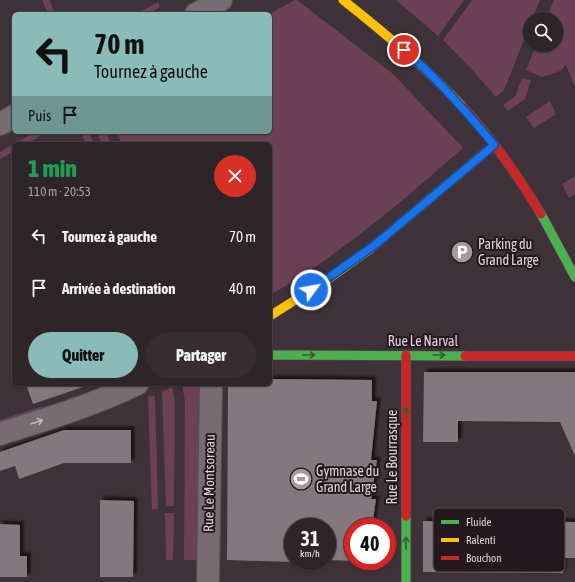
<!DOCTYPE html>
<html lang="fr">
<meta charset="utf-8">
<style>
:root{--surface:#2e2529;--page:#362d31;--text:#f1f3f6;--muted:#a7a5a8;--line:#494246;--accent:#8bbbb9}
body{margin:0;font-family:"Asap Condensed",sans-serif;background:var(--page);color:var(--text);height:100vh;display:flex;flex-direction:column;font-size:15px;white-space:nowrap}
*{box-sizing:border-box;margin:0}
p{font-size:13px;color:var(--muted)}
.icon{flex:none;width:22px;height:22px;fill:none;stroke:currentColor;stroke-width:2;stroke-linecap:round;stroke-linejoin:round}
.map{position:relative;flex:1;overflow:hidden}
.side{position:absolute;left:12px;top:142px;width:260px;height:244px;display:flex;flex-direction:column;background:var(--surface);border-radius:6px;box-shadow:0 1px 3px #0004,0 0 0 1px var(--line)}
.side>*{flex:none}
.banner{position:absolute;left:12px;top:12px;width:260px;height:122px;border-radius:6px;box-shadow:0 1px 3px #0004,0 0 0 1px var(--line);background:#8bbbb9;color:#111;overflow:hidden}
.fabs{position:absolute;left:523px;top:12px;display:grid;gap:8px}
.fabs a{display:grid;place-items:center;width:40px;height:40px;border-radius:50%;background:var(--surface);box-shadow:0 1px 3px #0004,0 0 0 1px var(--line);font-size:20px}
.speed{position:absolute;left:284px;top:518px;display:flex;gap:8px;font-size:20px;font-weight:700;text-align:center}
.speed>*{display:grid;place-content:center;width:52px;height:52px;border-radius:50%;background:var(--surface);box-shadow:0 1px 3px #0004,0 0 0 1px var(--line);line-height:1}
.speed small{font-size:10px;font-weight:400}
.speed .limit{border:6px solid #d22;background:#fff;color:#111}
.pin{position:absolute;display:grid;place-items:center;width:34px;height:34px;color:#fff;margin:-17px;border:2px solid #fff;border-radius:50%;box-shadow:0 1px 4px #0007}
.me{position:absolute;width:44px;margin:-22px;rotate:58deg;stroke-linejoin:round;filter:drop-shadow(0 0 3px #0008)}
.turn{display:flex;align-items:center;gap:14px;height:84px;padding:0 16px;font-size:18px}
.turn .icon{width:52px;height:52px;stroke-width:2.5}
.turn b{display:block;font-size:28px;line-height:34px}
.then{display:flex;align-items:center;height:38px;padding:0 16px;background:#0003;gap:8px;font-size:15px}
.round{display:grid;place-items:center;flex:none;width:42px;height:42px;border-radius:21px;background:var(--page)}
.head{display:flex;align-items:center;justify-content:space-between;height:68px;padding:0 16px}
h1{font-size:24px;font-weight:800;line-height:30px;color:#1e9e55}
.button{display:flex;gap:8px;margin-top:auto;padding:8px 16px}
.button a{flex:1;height:46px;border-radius:24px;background:var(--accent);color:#111;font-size:16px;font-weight:800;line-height:46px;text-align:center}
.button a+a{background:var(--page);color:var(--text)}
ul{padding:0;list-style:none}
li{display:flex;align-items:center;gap:12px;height:52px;padding:0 16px}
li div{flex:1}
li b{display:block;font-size:15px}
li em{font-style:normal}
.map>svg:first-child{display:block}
</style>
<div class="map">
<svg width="575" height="582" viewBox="0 0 575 582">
<defs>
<filter id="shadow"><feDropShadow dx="3.5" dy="-3.5" stdDeviation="1" flood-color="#0009"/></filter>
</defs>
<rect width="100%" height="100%" fill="#3e3137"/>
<path fill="#6d4155" d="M42,0H50L55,14H48Z
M295,0H297L393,74L463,148C426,180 390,212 351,241C325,261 298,279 270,295V144H122L117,132H270V14H269Z
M396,0H464L438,36Z
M472,0H540L532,19H530V25L504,90L496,97L476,74L443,40Z
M554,0H575V87L566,65L560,71L542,77L526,70L536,45H556V19H546Z
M158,2L160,7L149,14H136Z
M522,78L531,80L525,99L508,111L503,105L515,96Z
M550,101L556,114L534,128L526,117Z
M35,132H47L26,144H14V151L0,159V152Z
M81,132H89L94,144H86Z
M97,132H106L111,144H102Z
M575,176V194L569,198L562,184Z
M182,384H200L199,560H184L185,402Z
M172,387L175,403L174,506H166L162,392Z
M148,396H155L158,509L152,510Z
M43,406L38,416L0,429V420Z
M165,513H174L173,560H166Z"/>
<path fill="#84777d" filter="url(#shadow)" d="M424,372H575V456L560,422L458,421V442H423Z
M270,379L372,380V401H377L371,460H377L371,499H376L372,527H353V561L327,560V527H293V562L227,560L228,384H270Z
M26,384H82L83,387L33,404Z
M64,430H131V463H64L19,479L15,466L0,471V452Z
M100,500L134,501L133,577H100Z
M423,521L575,522V558H563V573L423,572Z
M0,524L20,525V556H27V577H0Z"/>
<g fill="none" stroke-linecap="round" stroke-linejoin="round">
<g stroke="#5a4e53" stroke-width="24">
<path id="street" d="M196,14L221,0
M0,124L14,116
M0,434C46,419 94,405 137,384
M208,582L211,384"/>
</g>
<g stroke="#5a4e53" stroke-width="10">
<path id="fast" d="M541,214L575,277
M270,355L465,356
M406,516V582"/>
</g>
<g stroke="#5a4e53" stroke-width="10">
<path id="slow" d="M343,0C385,33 425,67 462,106
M270,316L328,279L370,249L494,145"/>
</g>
<g stroke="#5a4e53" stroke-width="10">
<path id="jam" d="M462,106C493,139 518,176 541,214
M406,355V516
M465,356H575"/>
</g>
<use href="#street" stroke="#776c71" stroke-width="22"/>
<use href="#fast" stroke="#4caf50" stroke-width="9"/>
<use href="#slow" stroke="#ffc107" stroke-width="9"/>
<use href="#jam" stroke="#c62828" stroke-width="9"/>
</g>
<defs><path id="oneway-shaft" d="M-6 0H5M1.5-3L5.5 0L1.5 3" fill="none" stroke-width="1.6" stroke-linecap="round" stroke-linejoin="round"/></defs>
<g stroke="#355c34">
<use href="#oneway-shaft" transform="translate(309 355)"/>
<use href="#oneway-shaft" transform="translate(439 355)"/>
<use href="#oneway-shaft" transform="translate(406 413) rotate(-90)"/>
<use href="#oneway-shaft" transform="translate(406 543) rotate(-90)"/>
</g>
<use stroke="#c6b8be" href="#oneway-shaft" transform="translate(37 422) rotate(-18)"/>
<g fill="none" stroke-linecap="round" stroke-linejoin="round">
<g stroke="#114b97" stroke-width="10">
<path id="route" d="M311,290L376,244L494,145C466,111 437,78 404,50"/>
</g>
<use href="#route" stroke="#1a73e8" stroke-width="7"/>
</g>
<defs>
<g id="parking-disc" transform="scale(1.15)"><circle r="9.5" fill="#a899a0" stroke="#23181d"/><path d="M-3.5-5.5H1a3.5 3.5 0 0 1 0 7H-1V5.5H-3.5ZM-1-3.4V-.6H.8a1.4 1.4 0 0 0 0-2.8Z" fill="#fff"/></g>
<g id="stadium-disc" transform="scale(1.15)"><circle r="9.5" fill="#a899a0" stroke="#23181d"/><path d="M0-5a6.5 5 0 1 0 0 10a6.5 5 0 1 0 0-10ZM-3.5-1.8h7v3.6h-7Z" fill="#fff"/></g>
</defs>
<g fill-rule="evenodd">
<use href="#parking-disc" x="462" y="252"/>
<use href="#stadium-disc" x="301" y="479"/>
</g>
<g text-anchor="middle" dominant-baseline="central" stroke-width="4" stroke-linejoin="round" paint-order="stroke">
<g font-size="14" fill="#e1d1d8" stroke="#23181d" text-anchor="start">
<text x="478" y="244">Parking du<tspan x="478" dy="16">Grand Large</tspan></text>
<text x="316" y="471">Gymnase du<tspan x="316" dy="16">Grand Large</tspan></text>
</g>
<g font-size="14" fill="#e1d1d8" stroke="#23181d">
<text x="423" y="341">Rue Le Narval</text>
<text transform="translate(392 457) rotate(-90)">Rue Le Bourrasque</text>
<text transform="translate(209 483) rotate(-89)">Rue Le Montsoreau</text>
</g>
</g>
<rect x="433" y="508" width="132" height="64" rx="6" fill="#23181d" stroke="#5c5055" stroke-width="1"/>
<rect x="441" y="520" width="18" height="4" fill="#4caf50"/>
<rect x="441" y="538" width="18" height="4" fill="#ffc107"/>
<rect x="441" y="556" width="18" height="4" fill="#c62828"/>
<g font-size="11" fill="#e1d1d8">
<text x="466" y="526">Fluide</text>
<text x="466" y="544">Ralenti</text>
<text x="466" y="562">Bouchon</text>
</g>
</svg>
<div class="fabs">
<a><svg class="icon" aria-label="search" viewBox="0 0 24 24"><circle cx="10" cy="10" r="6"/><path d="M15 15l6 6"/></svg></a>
</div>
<div class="speed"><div>31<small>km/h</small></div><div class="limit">40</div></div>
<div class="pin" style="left:404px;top:50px;background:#d93025"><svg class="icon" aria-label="arrive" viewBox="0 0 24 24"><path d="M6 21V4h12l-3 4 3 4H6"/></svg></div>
<svg class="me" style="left:311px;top:290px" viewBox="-20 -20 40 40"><circle r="17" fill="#1a73e8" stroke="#fff" stroke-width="3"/><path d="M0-11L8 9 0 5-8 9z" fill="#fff"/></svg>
<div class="banner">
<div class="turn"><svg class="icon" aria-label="left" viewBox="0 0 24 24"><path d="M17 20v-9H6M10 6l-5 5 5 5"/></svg><div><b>70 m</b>Tournez à gauche</div></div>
<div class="then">Puis<svg class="icon" aria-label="arrive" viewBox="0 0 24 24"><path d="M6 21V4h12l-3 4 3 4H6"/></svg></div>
</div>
<section class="side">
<div class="head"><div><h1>1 min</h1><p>110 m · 20:53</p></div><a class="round" style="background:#d93025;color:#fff"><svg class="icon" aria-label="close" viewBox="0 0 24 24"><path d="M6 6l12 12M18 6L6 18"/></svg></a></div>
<ul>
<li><svg class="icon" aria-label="left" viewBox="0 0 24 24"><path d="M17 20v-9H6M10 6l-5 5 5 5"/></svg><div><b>Tournez à gauche</b></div><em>70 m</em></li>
<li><svg class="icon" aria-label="arrive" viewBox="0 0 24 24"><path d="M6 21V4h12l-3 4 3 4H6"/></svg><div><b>Arrivée à destination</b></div><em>40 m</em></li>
</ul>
<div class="button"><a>Quitter</a><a>Partager</a></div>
</section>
</div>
